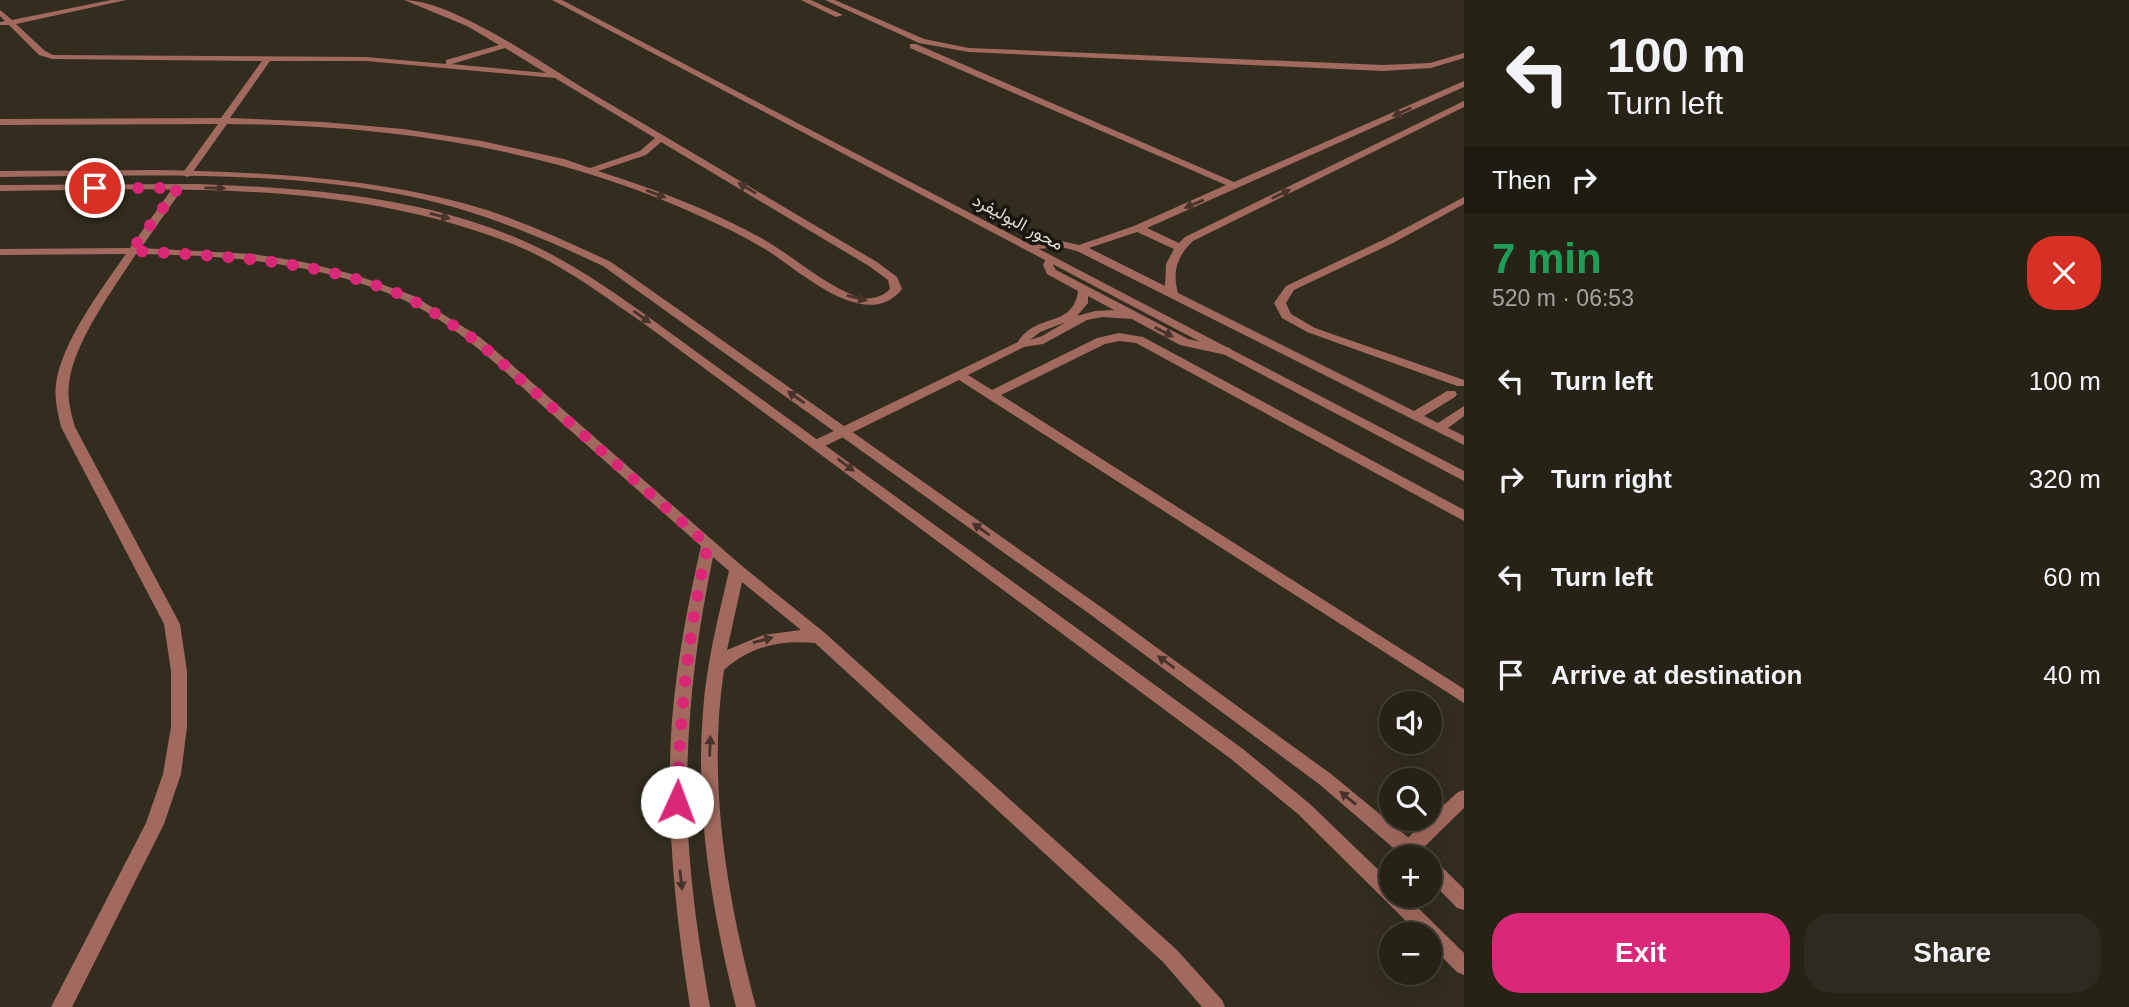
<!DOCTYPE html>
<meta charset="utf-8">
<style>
:root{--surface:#262216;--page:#2e2a1f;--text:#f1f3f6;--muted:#a4a4a1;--line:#423f35;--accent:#db2777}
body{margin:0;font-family:Helvetica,Vazirmatn,sans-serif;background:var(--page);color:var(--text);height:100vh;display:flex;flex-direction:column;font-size:26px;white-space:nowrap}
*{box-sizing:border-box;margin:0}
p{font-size:23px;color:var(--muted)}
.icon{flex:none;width:38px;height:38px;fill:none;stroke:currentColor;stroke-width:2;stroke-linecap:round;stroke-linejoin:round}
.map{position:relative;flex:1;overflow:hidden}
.details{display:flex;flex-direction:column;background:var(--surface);width:665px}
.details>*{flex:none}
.guide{background:#262216;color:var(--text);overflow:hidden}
.buttons{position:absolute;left:1379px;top:691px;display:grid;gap:14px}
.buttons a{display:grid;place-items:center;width:63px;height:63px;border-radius:50%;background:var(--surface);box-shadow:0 7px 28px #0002,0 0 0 2px var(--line);font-size:35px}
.pin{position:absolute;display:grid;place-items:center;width:60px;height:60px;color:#fff;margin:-30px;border:4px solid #fff;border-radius:50%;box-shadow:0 2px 7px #0007}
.me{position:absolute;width:77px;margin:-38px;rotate:2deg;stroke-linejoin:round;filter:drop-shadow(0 0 5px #0008)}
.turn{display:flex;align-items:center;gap:24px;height:147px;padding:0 28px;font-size:32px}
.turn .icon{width:91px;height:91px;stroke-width:2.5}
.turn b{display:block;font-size:49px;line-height:60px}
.then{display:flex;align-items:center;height:66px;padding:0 28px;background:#0003;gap:14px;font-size:26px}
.round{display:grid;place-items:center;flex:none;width:74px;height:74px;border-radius:28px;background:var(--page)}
.overview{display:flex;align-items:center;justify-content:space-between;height:119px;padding:0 28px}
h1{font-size:42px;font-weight:600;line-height:52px;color:#1e9e55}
.cta{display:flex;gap:14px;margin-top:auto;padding:14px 28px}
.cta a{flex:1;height:80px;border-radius:28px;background:var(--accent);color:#fff;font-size:28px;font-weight:600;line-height:80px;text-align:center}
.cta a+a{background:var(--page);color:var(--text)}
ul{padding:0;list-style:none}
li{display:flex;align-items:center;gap:21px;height:98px;padding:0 28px}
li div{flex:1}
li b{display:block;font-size:26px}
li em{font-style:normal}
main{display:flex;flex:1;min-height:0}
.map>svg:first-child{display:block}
</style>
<main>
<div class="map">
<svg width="1464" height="1007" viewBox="0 0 1464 1007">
<rect width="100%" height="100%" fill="#322d1e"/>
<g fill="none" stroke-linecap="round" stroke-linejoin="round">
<path fill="#a26a5f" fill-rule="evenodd" d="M111,0H126L16,24L45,51L53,55L366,57L446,64V60L499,45L467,26L404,0C453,0 548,67 593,94C688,150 782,206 877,262L897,277L902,289C867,334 800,271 768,251C747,238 725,227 702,217C553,148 390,125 227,124L190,176L187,177L182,174L218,124L0,125V119L221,118L262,61L52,59L39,55L9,25H0V22L5,21L0,16V10L12,20ZM505,48L546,73L451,64H452ZM270,61H366L555,78L655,138L640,151L590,168L564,159L482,141L403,129L323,122L230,118ZM661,142L869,266L888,280L890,289C881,298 868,301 855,296C822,283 794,257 763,239C711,210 655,189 598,171L646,155Z
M801,0H811L843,15L836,17Z
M825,0H835L924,39L969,48L1383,65L1430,63L1464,53V58L1431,68L1383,71L969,52L919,43Z
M910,44H916L1234,182L1464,81V87L1147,228L1179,243L1185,237L1464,101V107L1193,241C1177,256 1172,272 1178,293L1414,411L1447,391H1455L1457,394L1455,397L1424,416L1438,423L1464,406V416L1448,428L1464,436V445L1077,251L1061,247L1026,250V246L1061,241L1079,245L1134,226L1226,185L910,48ZM1137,232L1174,249L1166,264L1165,286L1089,248Z
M178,185L183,188L141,248L253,254L303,262L356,275L414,296L481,338L742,566L825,633L1177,950L1222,1000L1225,1007H1202L1163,962L815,643C780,640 751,646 724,670C707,783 727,897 756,1007H736C712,910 695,812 703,712C706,665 718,618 729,571L713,557C694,648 684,739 688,832C691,891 700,949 710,1007H690C675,912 665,816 672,720C677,661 688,603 701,546C649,500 597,454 545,408C500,367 454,322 397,297C316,262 224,255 136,254C114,288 73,343 69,384C67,399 71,413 75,427L180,624L187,671V727L181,774L164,824L72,1007H51L146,823L163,774L171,727V671L164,624L61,427C58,413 54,398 56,384C61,343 102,288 126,254L0,255V249L130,248L174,186ZM742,582L801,630L763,635L727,650Z
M1464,197V204L1393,243L1294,290L1286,303L1291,314L1315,328L1464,380V386H1457L1307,332L1282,318L1274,303L1286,286L1385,239Z
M1051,256L1056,259L1053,265L1056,270L1188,339L1230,348L1232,351L1226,355L1180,345L1132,319L1102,317L1087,320L1043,344L1024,347L968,375L992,390L1097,338L1119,333L1143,337L1464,510V521L1136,343L1119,341L1105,344L1001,395L1464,689V703L959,380L823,447H813L811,444L813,441L1018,342C1036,312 1073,329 1078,291L1047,274L1043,265L1047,257ZM1088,296L1114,310L1095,311L1077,316L1088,303ZM1066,322L1042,336L1030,340L1040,332Z
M1464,790V808L1417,854L1410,856L1403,854L1401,848L1403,842L1458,792Z"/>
<path fill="#a26a5f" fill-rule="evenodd" d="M552,0H562L1464,471V481Z
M157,170C260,172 363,177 463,203C514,217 562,239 611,262L1101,607L1331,774L1426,852L1428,858H1405L1319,784L1091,615L603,266C556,244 510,224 460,209C319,167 147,176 0,177V171Z
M197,184C313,188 435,197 541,249C581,269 618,295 654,321L1243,749L1310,804L1391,882V896H1406L1464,953V975L1457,972L1430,945V934H1419L1298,814L1231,759L646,325C604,296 562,264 515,245C351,179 173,189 0,191V185Z
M1430,860L1437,862L1464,889V910L1457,908L1430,880Z"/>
</g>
<defs><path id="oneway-solid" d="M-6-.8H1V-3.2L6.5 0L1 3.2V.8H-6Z" transform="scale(1.75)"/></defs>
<g fill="#48332b">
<use href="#oneway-solid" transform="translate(1402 112) rotate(156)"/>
<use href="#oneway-solid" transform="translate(215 188) rotate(1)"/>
<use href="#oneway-solid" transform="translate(747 188) rotate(-149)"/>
<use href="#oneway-solid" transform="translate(656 194) rotate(21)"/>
<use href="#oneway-solid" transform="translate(1281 194) rotate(-26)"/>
<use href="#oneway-solid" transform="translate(1194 204) rotate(157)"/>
<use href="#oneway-solid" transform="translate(440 216) rotate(15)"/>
<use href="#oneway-solid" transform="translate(857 298) rotate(15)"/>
<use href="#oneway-solid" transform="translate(642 317) rotate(35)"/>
<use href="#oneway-solid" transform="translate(1164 332) rotate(27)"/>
<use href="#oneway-solid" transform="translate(796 397) rotate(-145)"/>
<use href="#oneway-solid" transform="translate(846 465) rotate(37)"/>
<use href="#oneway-solid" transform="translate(981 529) rotate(-145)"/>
<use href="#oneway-solid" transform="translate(763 640) rotate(-15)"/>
<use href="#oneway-solid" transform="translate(1166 662) rotate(-144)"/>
<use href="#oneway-solid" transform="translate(710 746) rotate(-88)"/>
<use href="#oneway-solid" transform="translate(1348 798) rotate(-141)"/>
<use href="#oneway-solid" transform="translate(681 880) rotate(84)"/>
</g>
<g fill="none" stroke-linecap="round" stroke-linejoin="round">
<path stroke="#db2777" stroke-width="12" stroke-dasharray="0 21.6" d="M95,188H178L131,251C222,256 314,259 399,294C427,306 452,325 477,341L708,545C688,630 680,715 677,802"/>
</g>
<g text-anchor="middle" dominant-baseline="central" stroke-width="7" stroke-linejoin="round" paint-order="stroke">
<g font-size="18" fill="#dcd9cf" stroke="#18160f">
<text transform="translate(1018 222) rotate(28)">محور البوليفرد</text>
</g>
</g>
</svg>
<div class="buttons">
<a><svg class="icon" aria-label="sound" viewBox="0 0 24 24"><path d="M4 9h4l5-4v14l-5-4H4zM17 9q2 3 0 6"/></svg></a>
<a><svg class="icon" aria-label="search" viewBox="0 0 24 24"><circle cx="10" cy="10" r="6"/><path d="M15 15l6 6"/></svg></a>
<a>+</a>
<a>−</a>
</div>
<div class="pin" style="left:95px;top:188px;background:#d93025"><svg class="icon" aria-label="arrive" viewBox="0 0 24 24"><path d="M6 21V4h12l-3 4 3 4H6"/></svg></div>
<svg class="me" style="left:677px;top:802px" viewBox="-20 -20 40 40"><circle r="19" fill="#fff"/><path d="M0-13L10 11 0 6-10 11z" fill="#db2777"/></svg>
</div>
<section class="details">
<div class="guide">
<div class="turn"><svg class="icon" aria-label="left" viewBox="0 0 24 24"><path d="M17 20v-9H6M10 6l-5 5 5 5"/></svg><div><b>100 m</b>Turn left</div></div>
<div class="then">Then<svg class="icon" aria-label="right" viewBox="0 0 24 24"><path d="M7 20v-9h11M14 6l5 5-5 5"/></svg></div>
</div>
<div class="overview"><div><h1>7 min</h1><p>520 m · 06:53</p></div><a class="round" style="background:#d93025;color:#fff"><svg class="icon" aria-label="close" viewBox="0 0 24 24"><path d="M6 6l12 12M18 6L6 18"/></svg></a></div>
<ul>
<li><svg class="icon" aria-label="left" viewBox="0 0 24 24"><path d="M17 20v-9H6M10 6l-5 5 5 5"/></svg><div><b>Turn left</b></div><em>100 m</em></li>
<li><svg class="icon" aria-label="right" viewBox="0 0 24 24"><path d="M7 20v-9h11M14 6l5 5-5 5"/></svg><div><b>Turn right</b></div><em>320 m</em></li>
<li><svg class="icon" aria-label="left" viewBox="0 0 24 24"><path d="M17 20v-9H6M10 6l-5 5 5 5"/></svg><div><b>Turn left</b></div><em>60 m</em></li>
<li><svg class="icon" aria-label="arrive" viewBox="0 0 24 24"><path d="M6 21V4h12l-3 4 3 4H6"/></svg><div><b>Arrive at destination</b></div><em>40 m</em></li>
</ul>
<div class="cta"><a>Exit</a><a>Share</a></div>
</section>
</main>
